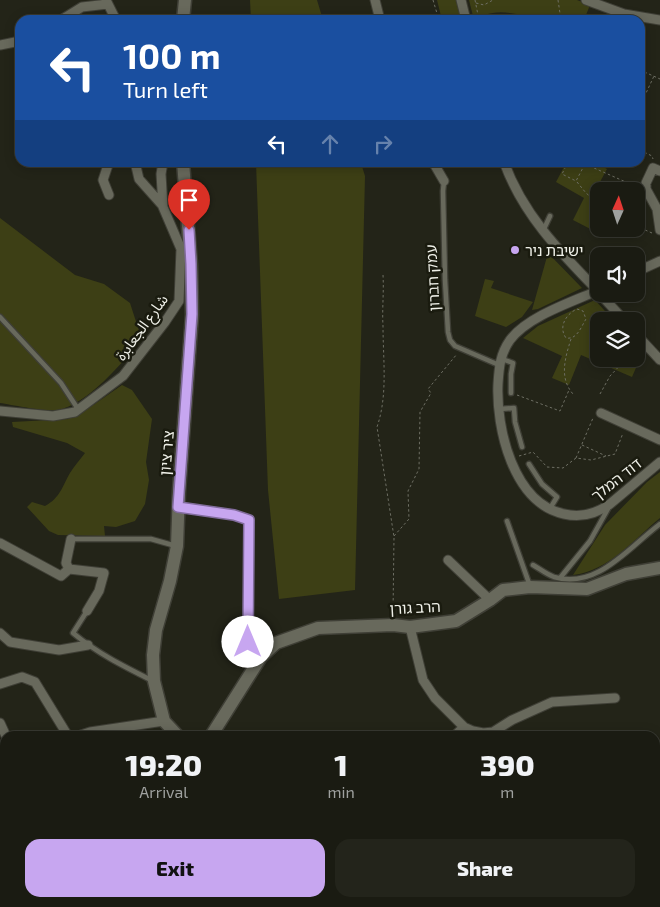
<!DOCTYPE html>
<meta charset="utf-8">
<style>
:root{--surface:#1a1b12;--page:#23241b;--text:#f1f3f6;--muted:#9fa19f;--line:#383932;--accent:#c7a6f0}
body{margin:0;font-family:"Exo 2","Noto Sans Arabic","Noto Sans Hebrew",sans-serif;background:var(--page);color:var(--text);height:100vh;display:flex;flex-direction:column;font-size:19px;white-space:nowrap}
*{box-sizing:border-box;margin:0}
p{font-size:16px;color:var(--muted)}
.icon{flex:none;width:28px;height:28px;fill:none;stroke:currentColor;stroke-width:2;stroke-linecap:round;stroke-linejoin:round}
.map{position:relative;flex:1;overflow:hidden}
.drawer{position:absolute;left:0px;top:731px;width:660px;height:176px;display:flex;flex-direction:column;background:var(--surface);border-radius:15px 15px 0 0;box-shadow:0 2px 12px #0003,0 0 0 1px var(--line)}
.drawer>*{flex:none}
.guide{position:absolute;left:15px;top:15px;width:630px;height:152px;border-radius:15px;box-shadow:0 2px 12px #0003,0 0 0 1px var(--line);background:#1a4fa0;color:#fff;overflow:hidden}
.needle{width:32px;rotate:3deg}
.buttons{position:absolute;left:590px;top:182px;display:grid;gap:10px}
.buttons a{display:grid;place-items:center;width:55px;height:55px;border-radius:10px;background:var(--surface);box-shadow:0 2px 12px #0003,0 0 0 1px var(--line);font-size:25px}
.pin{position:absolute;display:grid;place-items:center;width:42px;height:42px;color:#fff;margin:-51px -21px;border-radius:50% 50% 50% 0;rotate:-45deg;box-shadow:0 0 5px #0007}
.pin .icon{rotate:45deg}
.me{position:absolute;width:55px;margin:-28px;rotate:0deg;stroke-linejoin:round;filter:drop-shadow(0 0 4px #0008)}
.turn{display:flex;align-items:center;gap:18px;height:105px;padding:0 25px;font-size:22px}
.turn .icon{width:65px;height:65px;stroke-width:2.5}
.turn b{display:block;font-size:35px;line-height:42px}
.lanes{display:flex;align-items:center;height:48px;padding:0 25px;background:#0003;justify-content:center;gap:25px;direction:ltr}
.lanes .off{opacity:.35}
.eta{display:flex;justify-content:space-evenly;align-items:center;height:85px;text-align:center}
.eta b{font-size:30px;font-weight:800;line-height:35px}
.button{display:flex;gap:10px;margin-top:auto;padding:10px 25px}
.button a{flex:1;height:58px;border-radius:15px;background:var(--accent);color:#111;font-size:20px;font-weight:800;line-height:58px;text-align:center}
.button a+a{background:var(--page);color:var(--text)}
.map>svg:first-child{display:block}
</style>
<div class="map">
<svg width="660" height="907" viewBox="0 0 660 907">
<rect width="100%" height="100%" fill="#232418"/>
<path fill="#3d3f15" d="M250,0H317L323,20H251Z
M437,0H456L462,20H442Z
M469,0H577L590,5L584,20C573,20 552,22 542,20C523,16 503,8 485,15V20H474Z
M256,163H361L365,176L355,590L279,599L268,490Z
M566,163H596L607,169L594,193L599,195V229H607L604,236L573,220L584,198L556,182Z
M0,218L75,275L104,284L130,303L142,340C122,362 88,405 57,410C46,412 13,405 0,403Z
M548,253L582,288L538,309L532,310Z
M485,279L494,281L491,288L533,302L522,317L506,327L475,316Z
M595,300L614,321H599V359H636V347L642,354L632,377L581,355L569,385L552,378L562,356L523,338L538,326Z
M122,385L132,390L152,419L146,462L149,480L145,504L135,521L116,527L104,526L105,536L58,535L49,531L27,507L32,502L45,506C60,498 62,487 70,473C74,466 80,460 85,453L67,443L13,427L12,422L68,419L89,408Z
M660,472V518C634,539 609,571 573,575L605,525L647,482Z"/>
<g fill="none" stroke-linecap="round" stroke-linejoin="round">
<g stroke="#3f3f36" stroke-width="7">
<path id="lane" d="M444,181L443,191L445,280L448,332L450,340L455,346L499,365
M543,231L550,216
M0,317L61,383L78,409
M502,359L513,363L511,374V393
M499,409L514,408L515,422L522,447
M529,464L542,484L557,497L549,510
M507,521L530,586
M71,539H151L176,546
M533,565C540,569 546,574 554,577C597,590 629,547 660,524
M560,578L590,541L609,507
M87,611L73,633C97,653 123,666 151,680"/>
</g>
<g stroke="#3f3f36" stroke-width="11">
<path id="street" d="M106,0L116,20
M375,0L380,20
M461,0L466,20
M586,0L624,14L660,20
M61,20L82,7L108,4
M0,45L20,41
M109,162L103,180L109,195
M135,162L139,179L163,206
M433,162L444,181
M504,162C523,215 561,253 599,292
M660,171L653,168L646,183V189L657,209L660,230
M636,272L660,261
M599,290C572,302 528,316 510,340C500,354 499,368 498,384C496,428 513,503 564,514C581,518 596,514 610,504L660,462
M600,294L625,321
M636,334L660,360
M0,411L53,416L75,412L123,376L165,322L179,301L181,249L163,207L161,174L163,162
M601,413L660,440
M179,507L234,515L249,520L248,642L261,657
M0,543L61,576L69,569L104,573L99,591L87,611
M448,560L490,600
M69,569L66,563L71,539
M410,627L423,680L435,698L464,727L473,731L483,733L493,732L512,720L552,702L615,698
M0,633L10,642L59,650L88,645
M0,684L22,677L35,682L68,736
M0,723L6,736
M78,736L90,732L164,721
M454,736L464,727
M2,826L5,839
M655,855L660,859
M115,902L117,907"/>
</g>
<g stroke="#3f3f36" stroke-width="15">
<path id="secondary" d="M183,20L185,0
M178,736L164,721L154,681L153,655L156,630L170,581L177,546L179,491L192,315L191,265L183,162
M211,736L261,657L276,643L318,628L393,625L410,627L456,621L490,600L503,590L530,587L587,589L626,574L660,568
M655,878L660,873
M333,902L340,907
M130,907L137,902
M625,907L629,902"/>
</g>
<path stroke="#6e6f64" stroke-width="1" stroke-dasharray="2.5 2.5" stroke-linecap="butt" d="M433,0L439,20
M475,0L479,20
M558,0L561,20
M476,3L484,5L493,0
M640,70L660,79
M640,106L654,76
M640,150L652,156L653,159
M568,162L562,174L576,181L586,162
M585,164L637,187
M577,182L586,193L599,204
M636,226L652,233
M383,275C384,292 382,309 383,326C383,360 388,395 377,427L394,537L393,614
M577,309L583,311L586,319C581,327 577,340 566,338C558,327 566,314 577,309Z
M571,339C565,358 559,378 573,394
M600,394L610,376L626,359
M517,395L560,411L569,390
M582,445L606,456
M519,456L533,452L547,467L563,468L576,458L591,460L615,454L623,433
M576,458L593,418
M394,536L409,519L408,491L419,469L420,412L431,393L428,389L457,354"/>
<use href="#lane" stroke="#68695c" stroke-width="4.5"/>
<use href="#street" stroke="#68695c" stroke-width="9"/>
<use href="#secondary" stroke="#68695c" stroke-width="12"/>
</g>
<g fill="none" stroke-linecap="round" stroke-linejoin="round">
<g stroke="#816c9c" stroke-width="12">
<path id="route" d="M189,230L191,264L192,314L178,507L234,515L249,520L248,642"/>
</g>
<use href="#route" stroke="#c7a6f0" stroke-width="9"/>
</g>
<circle fill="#c7a6f0" stroke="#1a1b0f" stroke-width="2" cx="515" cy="250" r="5"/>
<g text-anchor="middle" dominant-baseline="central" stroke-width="5" stroke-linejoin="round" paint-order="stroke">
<g font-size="15" fill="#eff0e8" stroke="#1a1b0f" text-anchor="start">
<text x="525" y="250">ישיבת ניר</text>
</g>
<g font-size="15" fill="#eff0e8" stroke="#1a1b0f">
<text transform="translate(432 278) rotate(-93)">עמק חברון</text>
<text transform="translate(141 327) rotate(-54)">شارع الجعابرة</text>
<text transform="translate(166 453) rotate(-85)">ציר ציון</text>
<text transform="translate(616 479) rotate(-38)">דוד המלך</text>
<text transform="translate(415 607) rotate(-3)">הרב גורן</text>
</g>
</g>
</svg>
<div class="buttons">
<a><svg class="needle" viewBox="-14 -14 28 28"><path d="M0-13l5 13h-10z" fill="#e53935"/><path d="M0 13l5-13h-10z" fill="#9fa19f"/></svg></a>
<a><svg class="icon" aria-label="sound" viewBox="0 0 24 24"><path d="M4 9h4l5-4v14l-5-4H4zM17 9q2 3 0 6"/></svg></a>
<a><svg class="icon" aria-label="layers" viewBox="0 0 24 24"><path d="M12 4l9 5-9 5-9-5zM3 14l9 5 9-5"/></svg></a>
</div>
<div class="pin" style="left:189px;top:230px;background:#d93025"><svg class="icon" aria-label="arrive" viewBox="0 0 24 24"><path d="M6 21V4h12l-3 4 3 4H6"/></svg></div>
<svg class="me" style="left:248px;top:642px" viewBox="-20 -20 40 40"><circle r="19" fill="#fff"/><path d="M0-13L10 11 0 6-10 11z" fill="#c7a6f0"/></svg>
<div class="guide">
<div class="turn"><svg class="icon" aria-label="left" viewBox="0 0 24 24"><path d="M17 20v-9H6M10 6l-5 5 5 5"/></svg><div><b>100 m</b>Turn left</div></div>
<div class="lanes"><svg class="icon" aria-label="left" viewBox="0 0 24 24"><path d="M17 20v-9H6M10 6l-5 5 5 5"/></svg><svg class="icon off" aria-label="ahead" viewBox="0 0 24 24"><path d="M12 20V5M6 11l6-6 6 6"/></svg><svg class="icon off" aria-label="right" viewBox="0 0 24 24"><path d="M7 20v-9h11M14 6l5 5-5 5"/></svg></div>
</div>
<section class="drawer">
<div class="eta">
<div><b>19:20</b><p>Arrival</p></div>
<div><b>1</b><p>min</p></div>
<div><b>390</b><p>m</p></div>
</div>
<div class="button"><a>Exit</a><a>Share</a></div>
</section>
</div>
